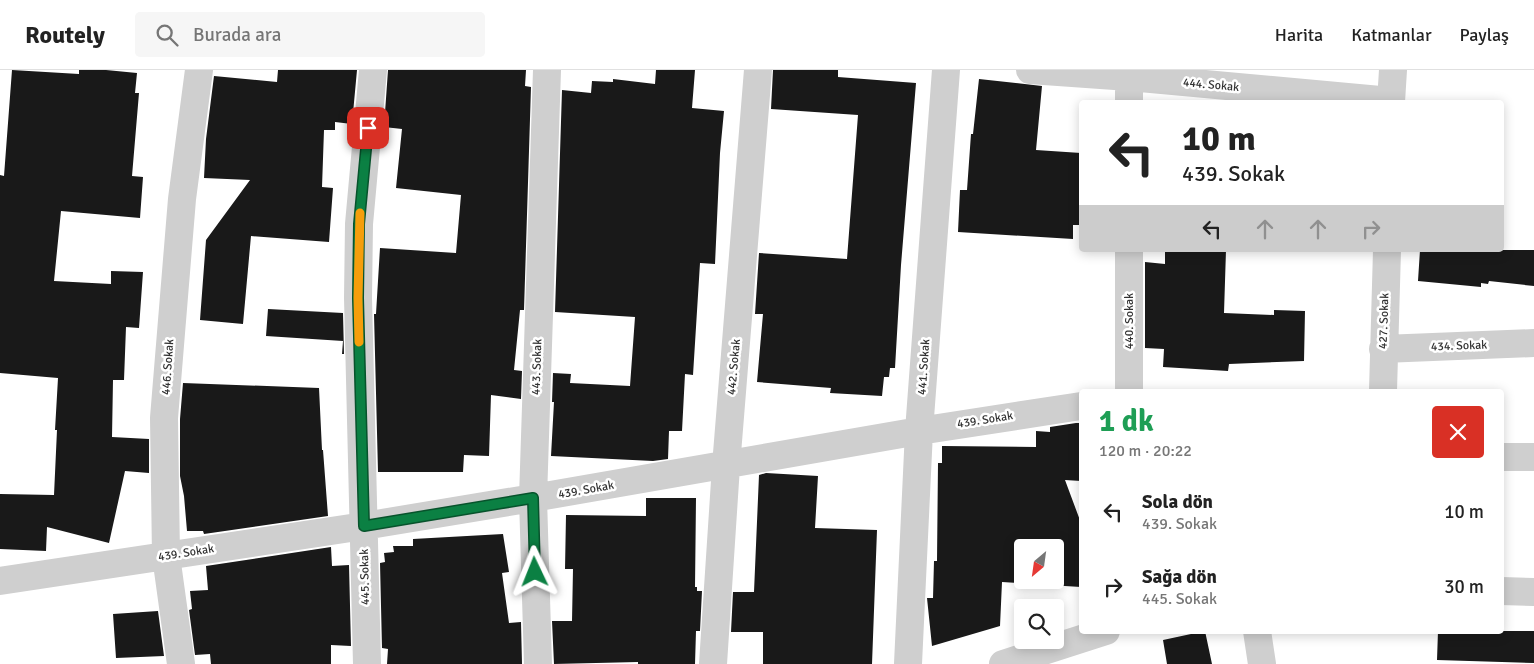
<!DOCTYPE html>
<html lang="tr">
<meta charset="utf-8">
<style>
:root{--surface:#fff;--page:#f6f6f6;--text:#222;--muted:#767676;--line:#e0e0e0}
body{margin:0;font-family:Signika,sans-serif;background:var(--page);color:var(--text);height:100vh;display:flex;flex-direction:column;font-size:19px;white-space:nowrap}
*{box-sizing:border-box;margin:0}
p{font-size:16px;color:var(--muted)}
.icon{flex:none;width:28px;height:28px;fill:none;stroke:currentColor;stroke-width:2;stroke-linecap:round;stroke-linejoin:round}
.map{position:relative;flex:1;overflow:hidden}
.panel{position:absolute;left:1079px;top:319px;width:425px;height:245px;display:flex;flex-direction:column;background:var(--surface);border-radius:5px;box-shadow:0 2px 12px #0003}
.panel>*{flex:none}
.banner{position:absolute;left:1079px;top:30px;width:425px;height:152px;border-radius:5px;box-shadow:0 2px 12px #0003;background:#fff;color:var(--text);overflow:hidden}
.needle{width:32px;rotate:209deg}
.tools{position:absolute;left:1014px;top:469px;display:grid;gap:10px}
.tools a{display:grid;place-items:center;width:50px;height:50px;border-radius:5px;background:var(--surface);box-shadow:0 2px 12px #0003;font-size:25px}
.pin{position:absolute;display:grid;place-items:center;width:42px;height:42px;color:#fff;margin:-21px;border-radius:10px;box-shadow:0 2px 8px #0006}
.me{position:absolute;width:55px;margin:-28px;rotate:358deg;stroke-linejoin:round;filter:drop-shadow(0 0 4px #0008)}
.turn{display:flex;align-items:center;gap:18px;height:105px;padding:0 20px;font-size:22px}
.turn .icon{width:65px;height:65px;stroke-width:2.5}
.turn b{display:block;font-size:35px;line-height:42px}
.lanes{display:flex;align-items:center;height:48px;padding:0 20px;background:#0003;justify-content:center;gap:25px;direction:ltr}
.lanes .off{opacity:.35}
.round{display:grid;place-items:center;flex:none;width:52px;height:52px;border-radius:5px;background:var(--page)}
.summary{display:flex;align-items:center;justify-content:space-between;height:85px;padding:0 20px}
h1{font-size:30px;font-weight:700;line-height:38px;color:#1e9e55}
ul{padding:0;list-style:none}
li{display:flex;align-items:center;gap:15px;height:75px;padding:0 20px}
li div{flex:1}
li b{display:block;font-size:19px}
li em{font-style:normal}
header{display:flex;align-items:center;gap:30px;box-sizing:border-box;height:70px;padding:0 25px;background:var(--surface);border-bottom:1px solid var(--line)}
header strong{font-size:24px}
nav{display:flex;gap:28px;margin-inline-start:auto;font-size:18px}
.search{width:350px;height:45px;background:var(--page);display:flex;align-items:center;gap:12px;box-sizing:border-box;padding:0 18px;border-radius:5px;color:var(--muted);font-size:19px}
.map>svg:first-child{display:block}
</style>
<header>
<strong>Routely</strong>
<div class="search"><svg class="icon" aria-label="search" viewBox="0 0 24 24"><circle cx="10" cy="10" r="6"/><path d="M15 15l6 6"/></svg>Burada ara</div>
<nav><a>Harita</a><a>Katmanlar</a><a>Paylaş</a></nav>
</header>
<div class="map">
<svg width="1534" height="594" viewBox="0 0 1534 594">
<rect width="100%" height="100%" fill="#fff"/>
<path fill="#191919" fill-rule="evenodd" d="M12,0L79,4V0H106L137,3L135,23H139L132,106L143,107L140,148L61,141L54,211L111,214V201L143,202L139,258L126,257L124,310H113L112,367L149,369V403L125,401L109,473L47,457L46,481L0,479V424L54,425L57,360H55L58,308L0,303V105L4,106Z
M278,0H357L352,54L335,52V60H324L322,117L333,118L329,172L251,166L243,254L200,250L206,170L250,110L204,108L206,69L214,6L277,12Z
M388,0H526L525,16L531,17L524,240H520L514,300L522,301L521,329L491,325L489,386L464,385L463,402H378L374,244H376L380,178L456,183L461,125L396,118L402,59L384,57Z
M656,0H695L692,38L724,41L720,83L715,194L700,193L693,305L685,304L682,361H669L668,389L653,391L551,386L554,332H552L553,303L571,304L570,313L630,316L635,247L555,242L562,20L591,23L592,11L613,12V9L655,14Z
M773,0H838V7L916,13L901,195L895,298H890L889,307H884L882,326L830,323L831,318L757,312L763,244H755L759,183L847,189L858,45L771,39Z
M979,9L1042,16L1036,80L1081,83V155H1073V169L958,162L960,120H967L971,64H973Z
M1165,180H1226L1224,243L1274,245V240L1305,241L1304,291L1229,294L1228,301L1163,297L1164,279L1145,278V192L1165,194Z
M1420,180H1534V216L1489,211L1488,214L1481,213V217L1418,211Z
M268,239L343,243L344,284H342L343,271L266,266Z
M183,313L319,318L322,380H323L328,446L204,464L203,461H187L184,426L180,406V349Z
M1076,353H1081V411L1065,410L1081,453V517L1002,512L1000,556L932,576L927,528H933L934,491H937L938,393H942V376L1036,377V361L1050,362V357ZM1022,478H1055V510H1022Z
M766,403L818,406L815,458L877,460L872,594H763V562H731L733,522H754L759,405Z
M646,428H696L695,517H697V521H702L700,561H696L695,594H638V592L554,594L552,551H572L573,499H565L566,445L646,446Z
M503,464L509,502L502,503L509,553L521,552L522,594H387L388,579L382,578L380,493L385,492L384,483L394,482L393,476H413V469Z
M331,477L332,496L349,495L351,576L331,575V594H211L210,584L195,585L189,540L192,539L190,521L208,520L206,496Z
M158,541L164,586L116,588L113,544Z
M1205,561L1212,594H1167L1163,570Z
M1438,561H1534V593L1437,590Z"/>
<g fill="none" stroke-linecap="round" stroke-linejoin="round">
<path stroke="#cfcfcf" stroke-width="28" d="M1030,0L1129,7L1391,31
M1129,32V7
M1391,32L1393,0
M1383,279L1534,273
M1129,321V180
M1383,321L1387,180
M1501,387H1534
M0,511L364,456L533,428L919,361L1081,336
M1501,521L1534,522
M1257,561L1262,594
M181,594L166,486L164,348L182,129L199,0
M367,594L358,228L359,154L373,0
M538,594L533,428L547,0
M713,594L726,396L758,0
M908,594L919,361L946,0
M1003,594L1106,561"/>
</g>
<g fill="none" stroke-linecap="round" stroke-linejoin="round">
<g stroke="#07532c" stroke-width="12">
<path id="route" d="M368,58L359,154L358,228L364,456L533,428L535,502"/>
</g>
<use href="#route" stroke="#0b8043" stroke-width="9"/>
<path stroke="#f59e0b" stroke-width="9" d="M359,272L358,228L360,143"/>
</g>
<g text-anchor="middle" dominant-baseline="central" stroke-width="5" stroke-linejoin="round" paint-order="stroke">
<g font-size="12" fill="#323232" stroke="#fff">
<text transform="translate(1211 15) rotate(5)">444. Sokak</text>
<text transform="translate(1129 251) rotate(-90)">440. Sokak</text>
<text transform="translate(1384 251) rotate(-88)">427. Sokak</text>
<text transform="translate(1459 276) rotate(-2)">434. Sokak</text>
<text transform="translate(168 297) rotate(-86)">446. Sokak</text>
<text transform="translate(537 297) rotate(-88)">443. Sokak</text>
<text transform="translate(734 297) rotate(-85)">442. Sokak</text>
<text transform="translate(924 297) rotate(-86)">441. Sokak</text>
<text transform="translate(985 350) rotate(-9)">439. Sokak</text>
<text transform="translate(586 420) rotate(-10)">439. Sokak</text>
<text transform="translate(186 483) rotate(-9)">439. Sokak</text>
<text transform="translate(365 507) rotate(-91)">445. Sokak</text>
</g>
</g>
</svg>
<div class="tools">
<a><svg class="needle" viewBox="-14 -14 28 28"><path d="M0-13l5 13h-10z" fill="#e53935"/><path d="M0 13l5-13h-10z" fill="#767676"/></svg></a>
<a><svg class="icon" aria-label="search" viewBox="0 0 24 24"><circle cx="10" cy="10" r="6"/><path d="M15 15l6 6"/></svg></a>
</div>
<div class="pin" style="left:368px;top:58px;background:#d93025"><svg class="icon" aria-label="arrive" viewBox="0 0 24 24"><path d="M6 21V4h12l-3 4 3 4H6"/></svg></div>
<svg class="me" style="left:535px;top:502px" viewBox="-20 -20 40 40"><path d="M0-17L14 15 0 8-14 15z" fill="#0b8043" stroke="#fff" stroke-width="4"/></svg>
<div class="banner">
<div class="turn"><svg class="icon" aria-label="left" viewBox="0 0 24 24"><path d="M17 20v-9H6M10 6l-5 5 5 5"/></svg><div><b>10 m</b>439. Sokak</div></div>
<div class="lanes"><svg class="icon" aria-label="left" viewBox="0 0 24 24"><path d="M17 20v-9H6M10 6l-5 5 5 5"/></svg><svg class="icon off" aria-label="ahead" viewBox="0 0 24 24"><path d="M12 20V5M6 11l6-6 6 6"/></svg><svg class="icon off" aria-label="ahead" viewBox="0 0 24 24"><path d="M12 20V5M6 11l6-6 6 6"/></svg><svg class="icon off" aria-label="right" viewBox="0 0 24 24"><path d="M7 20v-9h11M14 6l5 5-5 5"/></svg></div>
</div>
<section class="panel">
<div class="summary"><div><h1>1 dk</h1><p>120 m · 20:22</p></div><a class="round" style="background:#d93025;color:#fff"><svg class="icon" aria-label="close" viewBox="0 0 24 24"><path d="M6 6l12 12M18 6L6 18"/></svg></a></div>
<ul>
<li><svg class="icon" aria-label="left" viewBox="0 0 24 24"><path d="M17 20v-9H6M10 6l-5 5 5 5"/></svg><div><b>Sola dön</b><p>439. Sokak</p></div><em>10 m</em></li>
<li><svg class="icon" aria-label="right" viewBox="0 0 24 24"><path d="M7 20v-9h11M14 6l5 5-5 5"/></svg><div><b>Sağa dön</b><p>445. Sokak</p></div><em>30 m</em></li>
</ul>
</section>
</div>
